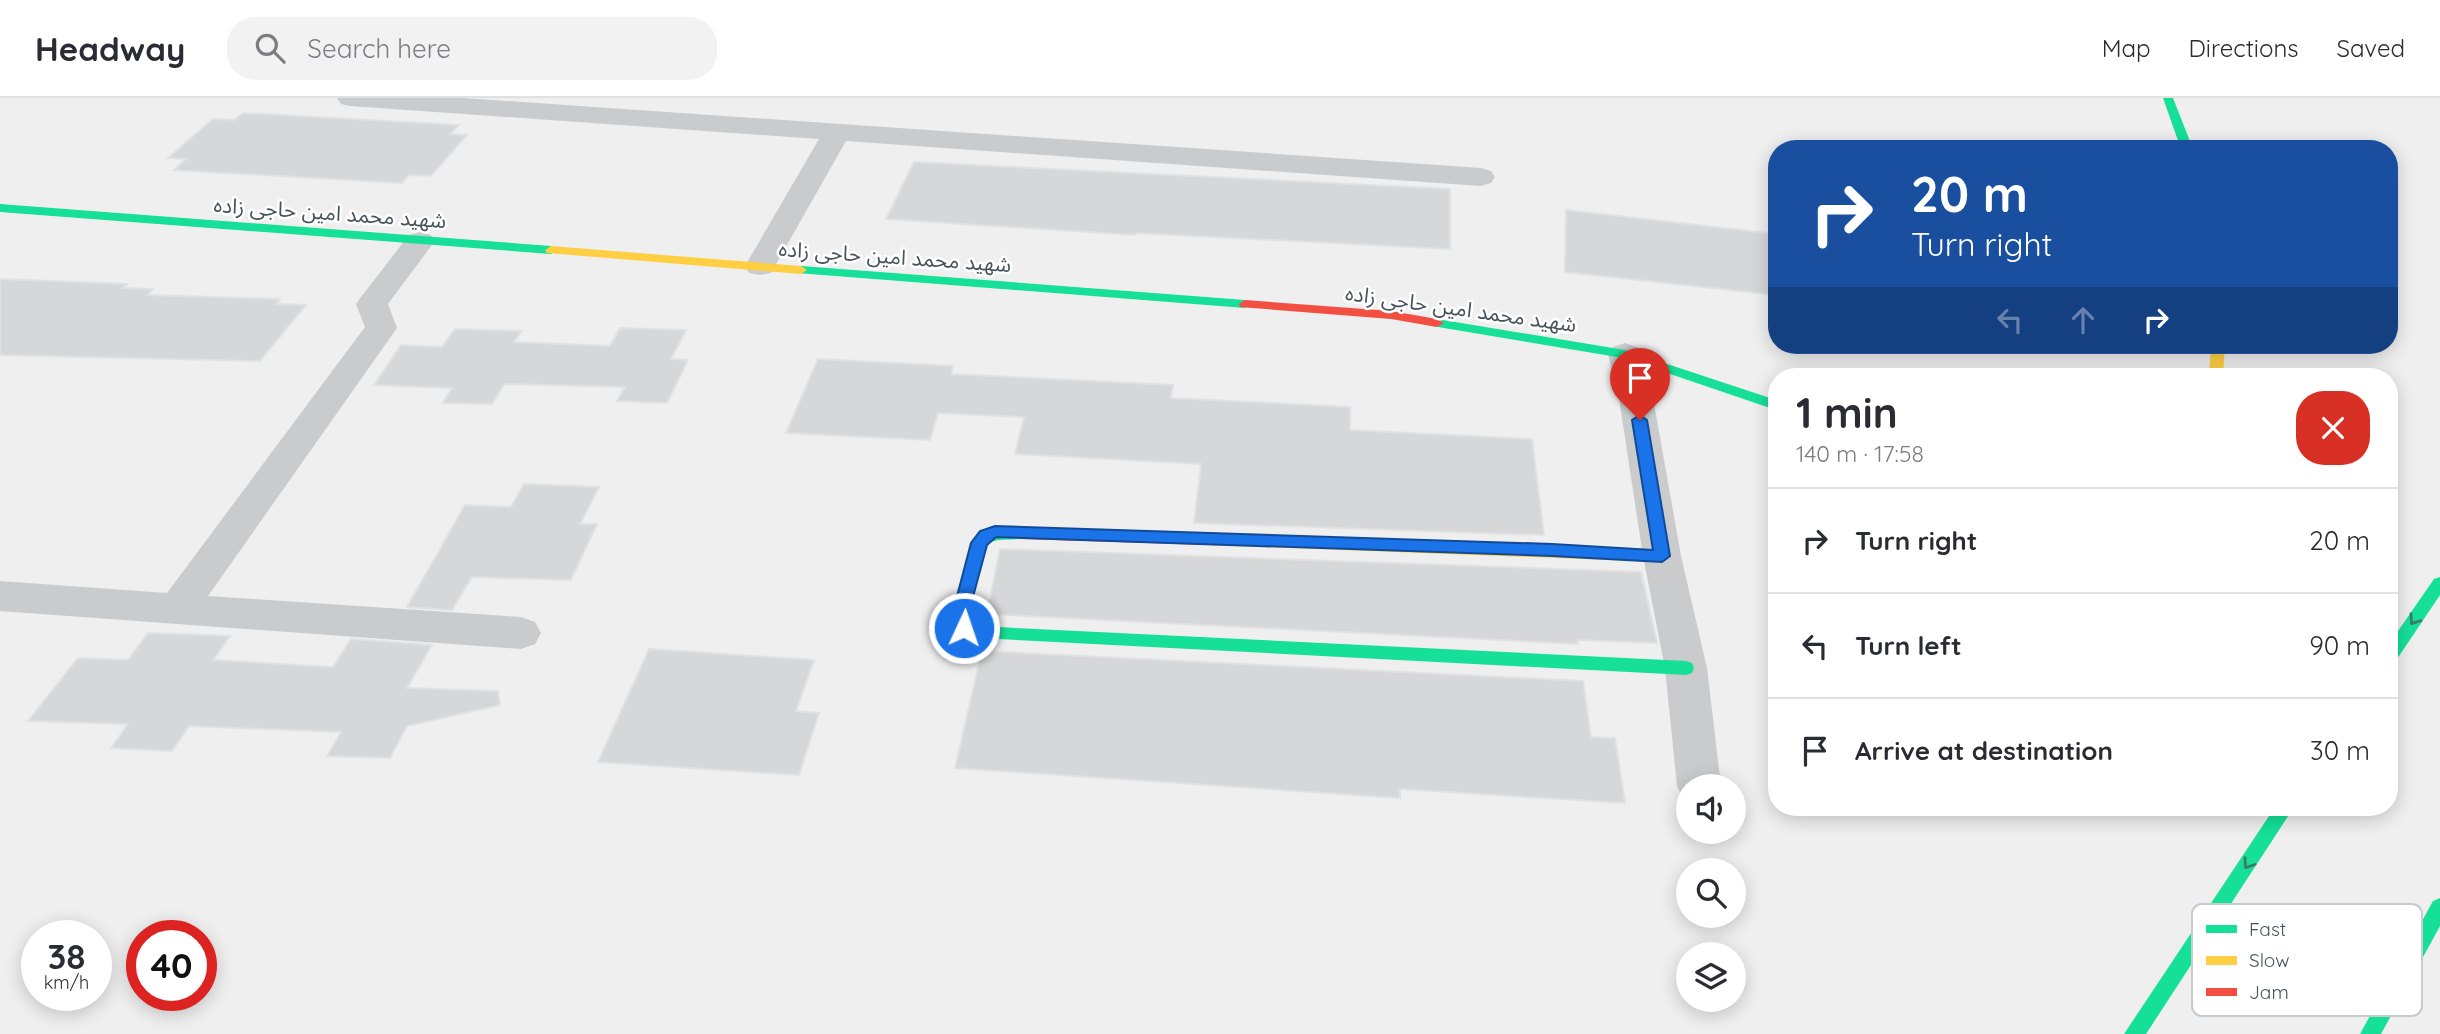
<!DOCTYPE html>
<meta charset="utf-8">
<style>
:root{--surface:#fff;--page:#f2f2f3;--text:#2b2b33;--muted:#7c7c81;--line:#e1e1e2}
body{margin:0;font-family:Quicksand,"Noto Sans Arabic",sans-serif;background:var(--page);color:var(--text);height:100vh;display:flex;flex-direction:column;font-size:26px;white-space:nowrap}
*{box-sizing:border-box;margin:0}
p{font-size:23px;color:var(--muted)}
.icon{flex:none;width:38px;height:38px;fill:none;stroke:currentColor;stroke-width:2;stroke-linecap:round;stroke-linejoin:round}
.map{position:relative;flex:1;overflow:hidden}
.sheet{position:absolute;left:1768px;top:270px;width:630px;height:448px;display:flex;flex-direction:column;background:var(--surface);border-radius:28px;box-shadow:0 4px 18px #0003}
.sheet>*{flex:none}
.hud{position:absolute;left:1768px;top:42px;width:630px;height:214px;border-radius:28px;box-shadow:0 4px 18px #0003;background:#1a4fa0;color:#fff;overflow:hidden}
.controls{position:absolute;left:1676px;top:676px;display:grid;gap:14px}
.controls a{display:grid;place-items:center;width:70px;height:70px;border-radius:50%;background:var(--surface);box-shadow:0 4px 18px #0003;font-size:35px}
.speed{position:absolute;left:21px;top:822px;display:flex;gap:14px;font-size:35px;font-weight:700;text-align:center}
.speed>*{display:grid;place-content:center;width:91px;height:91px;border-radius:50%;background:var(--surface);box-shadow:0 4px 18px #0003;line-height:1}
.speed small{font-size:18px;font-weight:400}
.speed .limit{border:10px solid #d22;background:#fff;color:#111}
.pin{position:absolute;display:grid;place-items:center;width:60px;height:60px;color:#fff;margin:-72px -30px;border-radius:50% 50% 50% 0;rotate:-45deg;box-shadow:0 0 7px #0007}
.pin .icon{rotate:45deg}
.me{position:absolute;width:77px;margin:-38px;rotate:3deg;stroke-linejoin:round;filter:drop-shadow(0 0 5px #0008)}
.turn{display:flex;align-items:center;gap:24px;height:147px;padding:0 28px;font-size:32px}
.turn .icon{width:91px;height:91px;stroke-width:2.5}
.turn b{display:block;font-size:49px;line-height:60px}
.lanes{display:flex;align-items:center;height:66px;padding:0 28px;background:#0003;justify-content:center;gap:35px;direction:ltr}
.lanes .off{opacity:.35}
.round{display:grid;place-items:center;flex:none;width:74px;height:74px;border-radius:28px;background:var(--page)}
.overview{display:flex;align-items:center;justify-content:space-between;height:119px;padding:0 28px}
h1{font-size:42px;font-weight:800;line-height:52px}
ul{padding:0;list-style:none}
li{display:flex;align-items:center;gap:21px;height:105px;padding:0 28px;border-top:2px solid var(--line)}
li div{flex:1}
li b{display:block;font-size:26px}
li em{font-style:normal}
header{display:flex;align-items:center;gap:42px;box-sizing:border-box;height:98px;padding:0 35px;background:var(--surface);border-bottom:2px solid var(--line)}
header strong{font-size:33px}
nav{display:flex;gap:38px;margin-inline-start:auto;font-size:24px}
.search{width:490px;height:63px;background:var(--page);display:flex;align-items:center;gap:18px;box-sizing:border-box;padding:0 24px;border-radius:28px;color:var(--muted);font-size:26px}
.map>svg:first-child{display:block}
</style>
<header>
<strong>Headway</strong>
<div class="search"><svg class="icon" aria-label="search" viewBox="0 0 24 24"><circle cx="10" cy="10" r="6"/><path d="M15 15l6 6"/></svg>Search here</div>
<nav><a>Map</a><a>Directions</a><a>Saved</a></nav>
</header>
<div class="map">
<svg width="2440" height="936" viewBox="0 0 2440 936">
<rect width="100%" height="100%" fill="#efefef"/>
<path fill="#d6d7d9" stroke="#e0e1e2" stroke-width="2" d="M243,15L459,27L450,36L467,37L431,78L409,77L402,85L174,72L186,61L168,60L213,21L234,22Z
M914,64L1450,91V151L1136,135L1135,137L886,121Z
M1566,112L1776,136V197L1565,174Z
M0,181L127,186L123,190L153,191L147,197L280,201L276,206L306,207L260,263L0,257Z
M620,230L686,232L671,261L688,262L667,305L617,303L625,289L504,286L492,306L443,305L452,290L374,287L401,247L442,249L455,231L522,233L514,244L610,248Z
M818,261L953,268L951,276L1173,287L1171,300L1350,309V332L1532,341L1544,437L1194,425L1201,366L1015,356L1024,319L938,315L930,342L786,335Z
M524,386L599,389L580,426H597L571,482L472,479L452,512L407,509L465,407L511,409Z
M1000,451L1641,474L1657,545L1578,542V546L987,516Z
M148,535L230,538L213,562L333,569L351,541L432,547L407,590L498,593L500,607L407,628L390,660L327,658L341,634L189,628L172,653L111,650L128,626L28,623L78,560L128,562Z
M649,551L814,562L796,613L819,615L799,677L598,664Z
M982,553L1583,583L1591,639L1615,640L1625,705L1400,691V700L955,670Z"/>
<g fill="none" stroke-linecap="round" stroke-linejoin="round">
<path fill="#c9cbcd" fill-rule="evenodd" d="M337,0H464L1481,70L1491,73L1495,79L1491,85L1481,88L846,43L775,168L771,175L760,177L749,175L745,168L819,41L350,8L341,6Z
M420,134L431,137L435,143L388,206L397,230L208,498L521,519L535,524L541,535L535,546L521,551L0,513V483L167,495L365,229L356,206L361,199L409,137Z
M1625,245L1637,249L1642,256L1652,294L1681,458L1707,570L1721,688H1689V703L1683,701L1677,688L1665,570L1643,458L1618,294L1608,256L1613,249Z"/>
<path fill="#16e098" fill-rule="evenodd" d="M2163,0H2173L2193,51H2181Z
M0,106L551,148L557,152L551,156L0,114Z
M801,168L1245,202L1251,206L1245,210L797,175V169Z
M1437,221L1625,252L1776,302V312L1623,260L1432,228V222Z
M999,429H1022L1030,435C1020,447 999,436 986,447L967,521L970,525L978,528L1686,563L1692,565L1694,570L1692,575L1686,577L978,540L958,534L951,521L971,445L983,433Z
M2440,479V497L2395,564L2389,566V546L2434,481Z
M2275,709H2294L2146,936H2124Z
M2440,800V828L2381,936H2360L2433,803Z"/>
<path fill="#ffcf43" fill-rule="evenodd" d="M551,148L801,168L807,172L801,176L547,155L545,152Z
M2211,247H2225L2223,278H2209Z
M1208,435L1662,452L1670,458L1662,464L1208,447L1200,441Z"/>
<path fill="#f24e42" fill-rule="evenodd" d="M1245,202L1391,213L1437,221L1444,225L1437,229L1391,221L1240,209L1239,206Z
M1022,429L1208,435L1216,441L1208,447L1022,441L1014,435Z"/>
</g>
<defs><path id="oneway-chevron" d="M-2-3.5L2.5 0L-2 3.5" fill="none" stroke-width="1.6" stroke-linecap="round" stroke-linejoin="round" transform="scale(1.75)"/></defs>
<g stroke="#387d6d">
<use href="#oneway-chevron" transform="translate(2414 522) rotate(125)"/>
<use href="#oneway-chevron" transform="translate(2248 766) rotate(124)"/>
</g>
<path fill="#1a73e8" stroke="#114b97" stroke-width="2" d="M1640,317L1647,322L1670,458L1662,464L1552,458L996,439L987,447L967,521L972,530L969,534H958L951,521L971,445L980,433L995,428L1552,446L1653,452L1632,322Z"/>
<g text-anchor="middle" dominant-baseline="central" stroke-width="5" stroke-linejoin="round" paint-order="stroke">
<g font-size="21" fill="#46535b" stroke="#fff">
<text transform="translate(330 114) rotate(4)">شهید محمد امین حاجی زاده</text>
<text transform="translate(895 158) rotate(4)">شهید محمد امین حاجی زاده</text>
<text transform="translate(1461 210) rotate(8)">شهید محمد امین حاجی زاده</text>
</g>
</g>
<rect x="2192" y="806" width="230" height="112" rx="10" fill="#fff" stroke="#c8cbce" stroke-width="2"/>
<rect x="2206" y="827" width="31" height="8" fill="#16e098"/>
<rect x="2206" y="858" width="31" height="9" fill="#ffcf43"/>
<rect x="2206" y="890" width="31" height="8" fill="#f24e42"/>
<g font-size="19" fill="#46535b">
<text x="2249" y="838">Fast</text>
<text x="2249" y="869">Slow</text>
<text x="2249" y="901">Jam</text>
</g>
</svg>
<div class="controls">
<a><svg class="icon" aria-label="sound" viewBox="0 0 24 24"><path d="M4 9h4l5-4v14l-5-4H4zM17 9q2 3 0 6"/></svg></a>
<a><svg class="icon" aria-label="search" viewBox="0 0 24 24"><circle cx="10" cy="10" r="6"/><path d="M15 15l6 6"/></svg></a>
<a><svg class="icon" aria-label="layers" viewBox="0 0 24 24"><path d="M12 4l9 5-9 5-9-5zM3 14l9 5 9-5"/></svg></a>
</div>
<div class="speed"><div>38<small>km/h</small></div><div class="limit">40</div></div>
<div class="pin" style="left:1640px;top:322px;background:#d93025"><svg class="icon" aria-label="arrive" viewBox="0 0 24 24"><path d="M6 21V4h12l-3 4 3 4H6"/></svg></div>
<svg class="me" style="left:964px;top:530px" viewBox="-20 -20 40 40"><circle r="17" fill="#1a73e8" stroke="#fff" stroke-width="3"/><path d="M0-11L8 9 0 5-8 9z" fill="#fff"/></svg>
<div class="hud">
<div class="turn"><svg class="icon" aria-label="right" viewBox="0 0 24 24"><path d="M7 20v-9h11M14 6l5 5-5 5"/></svg><div><b>20 m</b>Turn right</div></div>
<div class="lanes"><svg class="icon off" aria-label="left" viewBox="0 0 24 24"><path d="M17 20v-9H6M10 6l-5 5 5 5"/></svg><svg class="icon off" aria-label="ahead" viewBox="0 0 24 24"><path d="M12 20V5M6 11l6-6 6 6"/></svg><svg class="icon" aria-label="right" viewBox="0 0 24 24"><path d="M7 20v-9h11M14 6l5 5-5 5"/></svg></div>
</div>
<section class="sheet">
<div class="overview"><div><h1>1 min</h1><p>140 m · 17:58</p></div><a class="round" style="background:#d93025;color:#fff"><svg class="icon" aria-label="close" viewBox="0 0 24 24"><path d="M6 6l12 12M18 6L6 18"/></svg></a></div>
<ul>
<li><svg class="icon" aria-label="right" viewBox="0 0 24 24"><path d="M7 20v-9h11M14 6l5 5-5 5"/></svg><div><b>Turn right</b></div><em>20 m</em></li>
<li><svg class="icon" aria-label="left" viewBox="0 0 24 24"><path d="M17 20v-9H6M10 6l-5 5 5 5"/></svg><div><b>Turn left</b></div><em>90 m</em></li>
<li><svg class="icon" aria-label="arrive" viewBox="0 0 24 24"><path d="M6 21V4h12l-3 4 3 4H6"/></svg><div><b>Arrive at destination</b></div><em>30 m</em></li>
</ul>
</section>
</div>
